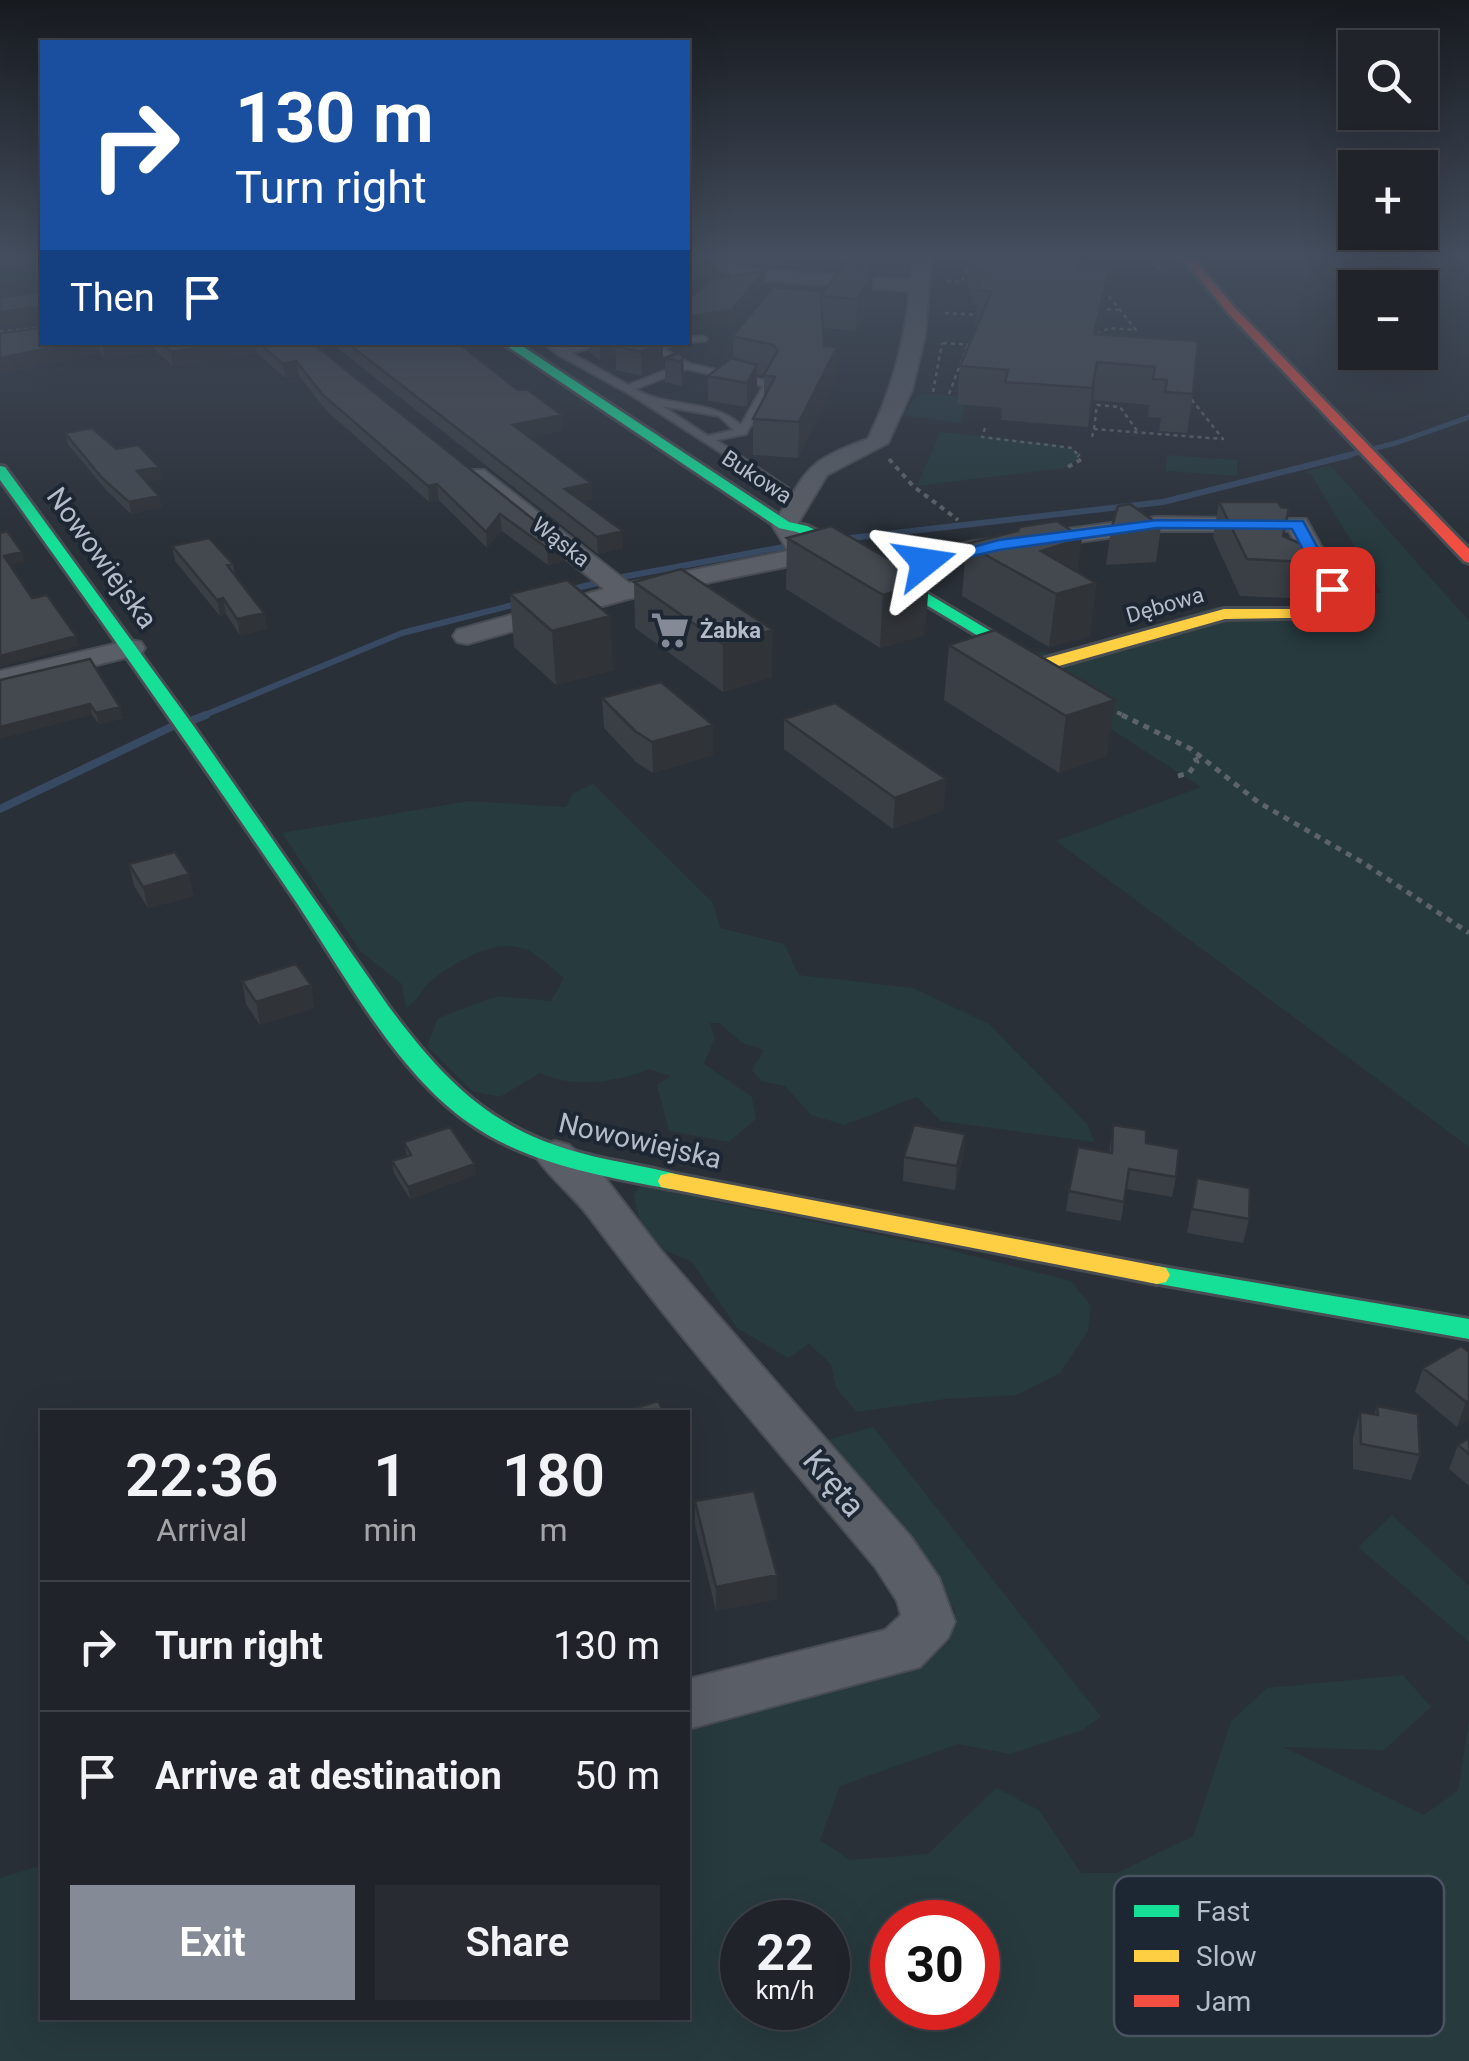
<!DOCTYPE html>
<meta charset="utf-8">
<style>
:root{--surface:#20242a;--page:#282c32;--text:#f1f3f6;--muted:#a2a4a8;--line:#3d4147;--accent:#848b96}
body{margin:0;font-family:Roboto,sans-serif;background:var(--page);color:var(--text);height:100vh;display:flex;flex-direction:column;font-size:38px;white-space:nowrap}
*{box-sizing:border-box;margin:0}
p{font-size:32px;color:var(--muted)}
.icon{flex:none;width:55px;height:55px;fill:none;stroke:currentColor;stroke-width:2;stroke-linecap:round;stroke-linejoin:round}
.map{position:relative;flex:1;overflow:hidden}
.sheet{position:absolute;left:40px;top:1410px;width:650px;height:610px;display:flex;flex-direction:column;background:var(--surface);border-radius:0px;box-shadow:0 10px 40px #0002,0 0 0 2px var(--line)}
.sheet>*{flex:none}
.banner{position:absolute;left:40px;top:40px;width:650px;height:305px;border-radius:0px;box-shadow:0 10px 40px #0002,0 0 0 2px var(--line);background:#1a4fa0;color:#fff;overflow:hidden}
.tools{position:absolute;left:1338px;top:30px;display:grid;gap:20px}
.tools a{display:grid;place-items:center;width:100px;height:100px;border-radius:0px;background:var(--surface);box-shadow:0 10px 40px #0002,0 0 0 2px var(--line);font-size:50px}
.speed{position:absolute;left:720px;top:1900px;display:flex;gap:20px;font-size:50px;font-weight:700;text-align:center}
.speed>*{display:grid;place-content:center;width:130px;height:130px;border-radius:50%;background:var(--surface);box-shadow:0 10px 40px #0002,0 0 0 2px var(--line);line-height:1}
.speed small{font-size:25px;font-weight:400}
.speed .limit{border:15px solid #d22;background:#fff;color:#111}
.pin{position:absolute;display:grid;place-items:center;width:85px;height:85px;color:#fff;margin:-42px;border-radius:20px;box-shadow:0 5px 15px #0006}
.me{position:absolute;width:110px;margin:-55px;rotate:75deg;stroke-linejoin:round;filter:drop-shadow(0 0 8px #0008)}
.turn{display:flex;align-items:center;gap:35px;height:210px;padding:0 30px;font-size:45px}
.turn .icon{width:130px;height:130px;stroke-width:2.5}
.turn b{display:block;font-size:70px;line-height:85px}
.then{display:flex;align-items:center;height:95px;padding:0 30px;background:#0003;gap:20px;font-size:38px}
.eta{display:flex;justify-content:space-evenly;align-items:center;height:170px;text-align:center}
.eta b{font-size:60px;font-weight:600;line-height:70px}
.action{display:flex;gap:20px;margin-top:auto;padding:20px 30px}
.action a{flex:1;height:115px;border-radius:0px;background:var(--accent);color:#fff;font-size:40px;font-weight:600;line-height:115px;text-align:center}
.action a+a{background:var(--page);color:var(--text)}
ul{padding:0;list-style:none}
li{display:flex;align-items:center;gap:30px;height:130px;padding:0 30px;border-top:2px solid var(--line)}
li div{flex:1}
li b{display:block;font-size:38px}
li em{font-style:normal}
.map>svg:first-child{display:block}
</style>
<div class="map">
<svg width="1469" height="2061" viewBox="0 0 1469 2061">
<rect width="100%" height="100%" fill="#2a3038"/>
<path fill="#273a3e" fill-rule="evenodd" d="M0,256H42V279L0,283Z
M928,394L977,399L965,403L960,423L902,415L918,395Z
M940,432L1055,444L1075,451L1079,458L1066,468L917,486Z
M1167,455L1237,460V476L1166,471Z
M1330,465L1469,621V1147L1056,841L1201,787L1044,686L1031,651L1056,654L1215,607L1327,608V592L1382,593L1311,474L1304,472Z
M593,784L713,903L720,928L784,944L799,975L913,988L989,1024L1088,1125L1094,1142L941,1121L917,1097L844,1125L811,1115L785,1086L761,1081L752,1070L764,1050L742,1043L719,1023H710L715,1038L704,1064L752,1097L756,1119L729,1142L669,1131L657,1085L671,1076L649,1069C617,1083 571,1088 540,1073L500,1097L472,1091L427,1046L438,1018L498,996L551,1001L564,978C554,970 544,960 533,953C502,933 458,960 432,980C421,988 419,1001 406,1008L402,984L360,951L282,833L469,801L566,807L573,793Z
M640,1186L938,1247L1071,1281L1091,1306L1088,1331L1060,1373L1016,1395L946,1399L857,1412L836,1388L831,1364L809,1344L788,1358L737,1328L692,1262L665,1250L642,1231L634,1195Z
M873,1427L1101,1717L1082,1730L1010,1754L958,1744L840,1786L820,1840L850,1860L928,1854L996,1788L1039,1810L1081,1873H1117L1193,1836L1231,1721L1267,1688L1403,1675L1431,1707L1384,1750L1283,1747L1424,1815L1458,1791L1469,1720V2061H0V1878L42,1865V2018H688V1726L950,1641L955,1610L827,1440ZM742,1922H828V2008H742ZM892,1922H978V2008H892Z
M1392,1515L1469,1586V1642L1358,1547Z"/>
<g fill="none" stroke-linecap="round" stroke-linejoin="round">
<path stroke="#384963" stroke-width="5" d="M1340,457L1396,443L1469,417"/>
<path stroke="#384963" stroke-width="6" d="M851,538L1163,502L1350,455
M617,578L789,546
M565,591L601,582
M200,717L402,633L521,603"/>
<path stroke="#384963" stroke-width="8" d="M193,720L206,715
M0,809L173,726"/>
<g stroke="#484c53" stroke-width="4">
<path id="lane" d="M702,336L707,339L705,341L684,342H688V338Z
M542,342H553L564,348L593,342H613L571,353L628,385L679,365L640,342H684L662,348L690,364L772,382L774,384L746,434L716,440L788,488L779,490L633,396L557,354ZM687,369L763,386L741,425C710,398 668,409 635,389ZM662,406L719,416L734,430L708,436Z"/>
</g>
<g stroke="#484c53" stroke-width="4">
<path id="street" d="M688,256H711L745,269L911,280L914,256H931L925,335L912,390L888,443L827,475L797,525L812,546L834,541L847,549L834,557L628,599L467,644L457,642L453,636L457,630L604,589L468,480L464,475L468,470H484L629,583L788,551L772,525C810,471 800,463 868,439C892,390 904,345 910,291L742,279Z
M1157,517L1306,519L1345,589L1341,595H1323L1289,531H1157L971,557L887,581L874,573L878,568L969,542Z
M131,640L141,642L145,648L141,654L0,689V671Z
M555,1141L569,1145L599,1170L659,1248L911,1537L939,1578L955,1622L948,1638L920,1667L688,1729V1679L885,1630L901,1615L897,1601L875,1567C779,1452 679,1338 590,1218C573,1195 548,1177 535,1155L541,1145Z"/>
</g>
<g stroke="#484c53" stroke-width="6">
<path id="fast" d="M501,342H516L789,522L807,526L846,545L1044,663L1042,667H1030L836,551L797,532L779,528Z
M0,466L5,467L195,728L389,1007C444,1080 490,1129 581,1153C613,1162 647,1166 679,1175L682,1181L679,1187L670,1189C602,1176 527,1164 469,1123C394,1071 340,966 288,890C194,752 98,615 0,480Z
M1157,1266L1469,1319V1339L1148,1282L1144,1275L1148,1268Z"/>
</g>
<g stroke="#484c53" stroke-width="6">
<path id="slow" d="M1335,591L1341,593L1353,614L1351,617L1225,619L1041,671L1028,663L1224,609H1334L1327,596Z
M670,1173L1157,1266L1166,1268L1170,1275L1166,1282L1157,1284L661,1187L658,1181L661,1175Z"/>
</g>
<g stroke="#484c53" stroke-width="6">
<path id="jam" d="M1181,256H1191L1236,309L1469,549V563L1464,561L1228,313Z"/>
</g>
<path stroke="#5d636a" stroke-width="2.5" stroke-dasharray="4 4" stroke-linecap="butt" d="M1147,256L1163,272
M947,281L961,282L967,270L972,271
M1099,309L1121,310
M945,313L982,315
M0,332L42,327
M1097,334L1109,328L1136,330L1104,290
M943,343L974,345
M933,392L942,343
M949,394L968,344
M1097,405L1120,407L1138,432
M985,428L982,437L1072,448L1080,457
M1094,429L1097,404
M1092,437L1094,429L1223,439L1188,395"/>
<path stroke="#5d636a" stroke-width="4" stroke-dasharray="5 5" stroke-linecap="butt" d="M889,459L913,486L958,520
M1068,467L1082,459L1078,455
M1108,708L1127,717"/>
<path stroke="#5d636a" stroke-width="5" stroke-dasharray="6 6" stroke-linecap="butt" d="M1122,715L1191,749L1258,802L1362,862L1469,933
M1178,776L1189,773L1197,762L1192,752"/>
<use href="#lane" fill="#5a5e66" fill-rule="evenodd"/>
<use href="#street" fill="#5a5e66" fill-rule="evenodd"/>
<use href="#fast" fill="#16e098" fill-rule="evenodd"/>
<use href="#slow" fill="#ffcf43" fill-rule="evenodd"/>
<use href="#jam" fill="#f24e42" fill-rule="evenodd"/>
</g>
<path fill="#3a3f45" d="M720,256H808L786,259L779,267L746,265Z
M843,256H909L908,276L873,274L871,306L856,331L823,328L824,346L837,347L836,380L798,458L753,455V419L764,398V376L757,375V388L747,407L708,401V376L733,359V336L821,295L843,266Z
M970,256H1088L1083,270L1109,269L1105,304L1098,334L1198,341L1193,394L1187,433L1159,431L1161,418L1148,417L1149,405L1093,400L1088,427L1001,420L1002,408L957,404L960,366L977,325H975L977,305H971L972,296L969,295L970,286H968Z
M42,328V342H311L564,544L565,561L548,565L502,531L487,548L439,500L429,502L326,410L299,376L285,378L257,353L173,366L155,350L105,359L100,353L0,373V333Z
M330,342H457L563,430L529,437L591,483L592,499L581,502L623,531V548L598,554Z
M588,342H659L663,368L642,376L616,370V357L600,360L589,352Z
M683,356L684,380L682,386L665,382V358Z
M65,433L116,449L159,467L161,479L146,482L162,508L131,514L105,489L68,444Z
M1219,502L1283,537L1324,554L1314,599L1240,596L1213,537Z
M831,526L925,635L880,648L786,589L787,538Z
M1161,526L1156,562L1106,565L1111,530Z
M966,544L1078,572L1096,583L1090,636L1049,647L962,596Z
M172,546L233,564L235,575L264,613L267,629L240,635L226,614L220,616L175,561Z
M634,582L772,677L723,692L635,628Z
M510,594L610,616L613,670L556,685L514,647Z
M995,630L1107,756L1059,773L944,700L949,645Z
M0,680L120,707L123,718L99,724L92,715Z
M602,698L713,755L653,773L636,762L604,728Z
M784,719L944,810L893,829L784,749Z
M129,864L194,896L148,908L134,886Z
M242,981L311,985L314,1008L260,1025L246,1004Z
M1113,1125L1146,1143L1176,1177L1172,1197L1126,1189L1121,1221L1066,1211L1069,1191L1109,1153Z
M965,1134L963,1158L955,1190L903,1181L904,1157Z
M404,1142L476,1175L410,1199L394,1173L392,1161L407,1156Z
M1197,1178L1249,1219L1243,1243L1187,1233Z
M1461,1346L1469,1419L1457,1427L1415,1392L1423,1368Z
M1377,1406L1420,1455L1411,1480L1353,1469V1437L1360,1412L1374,1415Z
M1469,1438V1486L1449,1469L1458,1445Z
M695,1501L777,1599L716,1611L695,1525Z"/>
<path fill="#303338" d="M779,256H808L786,259L779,267Z
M1081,256H1088L1073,305L1077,270Z
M716,260V274L697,277L688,287V274L697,264Z
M873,266L871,306L856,331L857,299L867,274Z
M1109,269L1105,304L1089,371L1094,334Z
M765,271L764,284L731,324L688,331V317Z
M41,307L42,321L0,326V312Z
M78,342H98L100,353L0,373V358Z
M113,342H153L155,350L105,359L102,344Z
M234,342H255L257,353L173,366L171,352Z
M615,342H637L615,346L616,357L600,360V345Z
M663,344V368L642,376L641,352Z
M837,347L836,380L798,458L799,422Z
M683,356L684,380L682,386L681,362Z
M296,361L299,376L285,378L283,364Z
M1097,362L1093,400L1088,427L1092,388Z
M757,365V388L747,407V383Z
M562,415L563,430L514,440L513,425Z
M159,467L161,479L140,483L137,471Z
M591,483L592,499L565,506V489Z
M437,484L439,500L429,502L428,486Z
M159,496L162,508L131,514L129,502Z
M500,514L502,531L487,548L486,532Z
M623,531V548L598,554L597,537Z
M1082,538L1076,588L1096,583L1090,636L1049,647L1056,594L1041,551Z
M564,544L565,561L548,565L547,548Z
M22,552L25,562L6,566L4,556Z
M929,582L925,635L880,648L883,595Z
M223,598L226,614L220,616L217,600Z
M264,613L267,629L240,635L237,619Z
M610,616L613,670L556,685L552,631Z
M773,630L772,677L723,692V644Z
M76,636L79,646L0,667V656Z
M1115,700L1107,756L1059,773L1066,716Z
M90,704L92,715L0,739V727Z
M120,707L123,718L99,724L96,713Z
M713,725V755L653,773L652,742Z
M946,779L944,810L893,829L895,798Z
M189,874L194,896L148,908L143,887Z
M311,985L314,1008L260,1025L256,1002Z
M965,1134L963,1158L955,1190L957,1166Z
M475,1164L476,1175L410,1199L408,1187Z
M1469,1401V1419L1457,1427L1466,1402Z
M777,1575V1599L716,1611V1587Z"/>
<path fill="#444950" stroke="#303338" stroke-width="2.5" d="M688,256H706L716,260L697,264L688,274Z
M974,256H1081L1077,270L1109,269L1094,334L1198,341L1193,394L1165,392L1167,380L1153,379L1155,367L1097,362L1092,388L1005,382L1008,370L960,366L992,291L978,290L984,271H974L977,262L971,261Z
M845,263L873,266L867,274L873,275L857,299L821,296L824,346L837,347L799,422L753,419L775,377L764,375L778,350L773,345L733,336L773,287L821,291V295Z
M765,271L731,310L688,317V299L713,279Z
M42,292V342H78L0,358V333L42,328L41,307L0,312V297Z
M159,342H234L171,352Z
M258,342H311L564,544L547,548L500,514L486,532L437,484L428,486L323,395L296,361L283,364Z
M346,342H457L518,390L527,389L562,415L513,425L591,483L565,489L623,531L597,537Z
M637,342H659L663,344L641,352L615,346Z
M678,353L683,356L681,362L665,358Z
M731,358L757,365L747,383L708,376Z
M92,428L116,449L138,445L159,467L137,471L159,496L129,502L102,478L65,433Z
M1219,502H1278L1281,507L1289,508L1283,536L1324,554L1322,563L1247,559Z
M1130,504L1161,526L1111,530L1118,506Z
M1057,521L1082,538L1041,551L1096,583L1056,594L966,544L1018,531L1020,527Z
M831,526L929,582L883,595L787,538Z
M7,531L22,552L4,556L32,598L47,595L76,636L0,656V533Z
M209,538L233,564L227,565L264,613L237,619L223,598L217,600L172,546Z
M681,569L773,630L723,644L634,582Z
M567,580L610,616L552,631L510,594Z
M995,630L1115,700L1066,716L949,645Z
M90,659L120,707L96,713L90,704L0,727V680Z
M661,682L713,725L652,742L635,731L602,698Z
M835,703L946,779L895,798L784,719Z
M175,852L189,874L143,887L129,864Z
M296,964L311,985L256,1002L242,981Z
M914,1125L965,1134L957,1166L904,1157Z
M1113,1125L1146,1130V1143L1179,1149L1176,1177L1129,1169L1124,1202L1069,1191L1078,1147L1112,1153Z
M450,1127L475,1164L408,1187L392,1161L411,1155L404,1142Z
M1197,1178L1250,1188L1249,1219L1192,1209Z
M1461,1346L1469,1352V1401L1466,1402L1423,1368Z
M658,1401L664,1412H623Z
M1377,1406L1418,1414L1420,1455L1361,1444L1360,1412L1378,1415Z
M1469,1438V1454L1458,1445Z
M754,1491L777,1575L716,1587L695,1501Z"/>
<linearGradient id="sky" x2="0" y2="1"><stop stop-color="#171a1f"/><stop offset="0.47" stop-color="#444e5e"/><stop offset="1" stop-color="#444e5e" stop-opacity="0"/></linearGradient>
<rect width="1469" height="544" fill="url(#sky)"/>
<path fill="#1a73e8" stroke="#114b97" stroke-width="2.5" d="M1157,520L1303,521L1340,589L1326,592L1292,529L1157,528L999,550L925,567L917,562L999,540Z"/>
<defs>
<g id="supermarket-bare" transform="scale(3)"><path d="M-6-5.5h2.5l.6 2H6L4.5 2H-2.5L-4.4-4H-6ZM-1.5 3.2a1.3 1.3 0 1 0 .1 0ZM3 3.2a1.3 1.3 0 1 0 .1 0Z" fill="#848b96" stroke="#1d2633" stroke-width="2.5" paint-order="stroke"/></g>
</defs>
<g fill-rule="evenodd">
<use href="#supermarket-bare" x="670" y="630"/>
</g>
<g text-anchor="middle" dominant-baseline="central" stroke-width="8" stroke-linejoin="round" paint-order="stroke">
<g font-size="22" fill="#b4bcc9" stroke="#1d2633">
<text transform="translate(757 477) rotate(33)">Bukowa</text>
<text transform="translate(561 542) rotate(38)">Wąska</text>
<text transform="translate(1165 605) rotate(-16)">Dębowa</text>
</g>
<g font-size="22" font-weight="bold" fill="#b4bcc9" stroke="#1d2633" text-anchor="start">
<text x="700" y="630">Żabka</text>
</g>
<g font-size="28" fill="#b4bcc9" stroke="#1d2633">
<text transform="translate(102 558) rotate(54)">Nowowiejska</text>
<text transform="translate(640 1141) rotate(13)">Nowowiejska</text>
</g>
<g font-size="32" fill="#b4bcc9" stroke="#1d2633">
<text transform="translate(834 1483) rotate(50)">Kręta</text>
</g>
</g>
<rect x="1114" y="1876" width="330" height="160" rx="15" fill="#1d2633" stroke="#4a5360" stroke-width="2.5"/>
<rect x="1134" y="1905" width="45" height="12" fill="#16e098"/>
<rect x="1134" y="1950" width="45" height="12" fill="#ffcf43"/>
<rect x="1134" y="1995" width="45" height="12" fill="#f24e42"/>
<g font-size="28" fill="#b4bcc9">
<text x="1196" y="1921">Fast</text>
<text x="1196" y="1966">Slow</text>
<text x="1196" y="2011">Jam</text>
</g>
</svg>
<div class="tools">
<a><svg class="icon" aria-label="search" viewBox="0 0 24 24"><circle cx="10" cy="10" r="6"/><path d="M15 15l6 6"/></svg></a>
<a>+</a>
<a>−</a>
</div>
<div class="speed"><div>22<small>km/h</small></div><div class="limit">30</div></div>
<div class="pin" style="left:1332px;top:589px;background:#d93025"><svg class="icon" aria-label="arrive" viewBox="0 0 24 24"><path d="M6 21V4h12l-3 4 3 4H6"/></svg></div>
<svg class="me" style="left:925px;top:562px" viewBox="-20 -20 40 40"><path d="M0-17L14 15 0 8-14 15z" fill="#1a73e8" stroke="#fff" stroke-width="4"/></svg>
<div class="banner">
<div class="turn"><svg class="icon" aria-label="right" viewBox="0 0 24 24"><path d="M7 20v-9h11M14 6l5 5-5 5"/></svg><div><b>130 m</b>Turn right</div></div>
<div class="then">Then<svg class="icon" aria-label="arrive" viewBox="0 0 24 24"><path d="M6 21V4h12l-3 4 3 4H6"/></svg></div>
</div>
<section class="sheet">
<div class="eta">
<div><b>22:36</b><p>Arrival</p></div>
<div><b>1</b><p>min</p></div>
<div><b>180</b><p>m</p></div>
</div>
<ul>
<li><svg class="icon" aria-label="right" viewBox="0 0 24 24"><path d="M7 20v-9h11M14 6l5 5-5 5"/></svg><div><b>Turn right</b></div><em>130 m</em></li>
<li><svg class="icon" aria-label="arrive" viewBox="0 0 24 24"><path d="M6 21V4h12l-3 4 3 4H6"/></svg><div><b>Arrive at destination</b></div><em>50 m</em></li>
</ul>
<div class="action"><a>Exit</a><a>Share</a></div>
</section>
</div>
